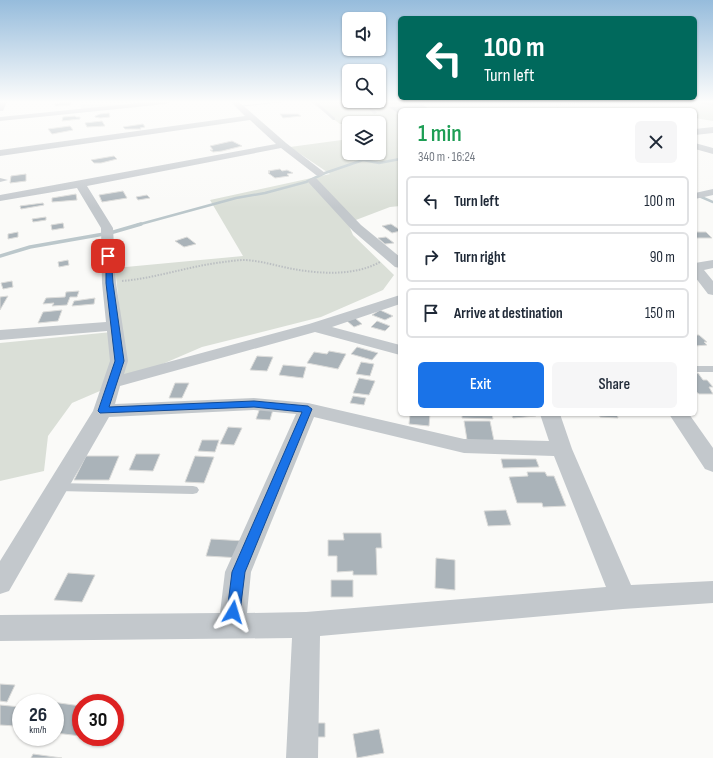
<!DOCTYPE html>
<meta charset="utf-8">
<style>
:root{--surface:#fff;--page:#f6f6f7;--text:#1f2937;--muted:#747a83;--line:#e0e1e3;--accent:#1a73e8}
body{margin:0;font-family:"Sofia Sans Condensed",sans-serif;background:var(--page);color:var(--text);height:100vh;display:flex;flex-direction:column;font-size:15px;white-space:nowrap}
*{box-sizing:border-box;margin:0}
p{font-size:13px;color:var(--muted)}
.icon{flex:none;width:22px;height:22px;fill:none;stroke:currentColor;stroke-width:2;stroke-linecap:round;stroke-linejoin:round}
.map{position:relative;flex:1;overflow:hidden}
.drawer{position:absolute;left:398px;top:108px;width:299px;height:308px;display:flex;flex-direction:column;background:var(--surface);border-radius:6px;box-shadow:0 1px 3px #0004}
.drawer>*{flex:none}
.guide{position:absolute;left:398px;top:16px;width:299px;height:84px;border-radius:6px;box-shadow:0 1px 3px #0004;background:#00695c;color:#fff;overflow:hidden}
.buttons{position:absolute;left:342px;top:12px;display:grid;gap:8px}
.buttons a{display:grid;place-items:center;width:44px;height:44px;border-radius:6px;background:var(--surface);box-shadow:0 1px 3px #0004;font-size:20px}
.speed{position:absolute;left:12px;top:694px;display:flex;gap:8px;font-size:20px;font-weight:700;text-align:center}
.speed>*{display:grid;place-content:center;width:52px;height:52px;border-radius:50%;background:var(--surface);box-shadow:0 1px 3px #0004;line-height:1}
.speed small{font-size:10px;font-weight:400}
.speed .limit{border:6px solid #d22;background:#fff;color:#111}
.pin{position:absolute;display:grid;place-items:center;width:34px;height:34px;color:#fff;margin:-17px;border-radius:8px;box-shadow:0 2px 6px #0006}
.me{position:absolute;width:44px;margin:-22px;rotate:7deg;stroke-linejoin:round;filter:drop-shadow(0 0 3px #0008)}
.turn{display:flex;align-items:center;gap:14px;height:84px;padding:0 20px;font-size:18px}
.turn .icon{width:52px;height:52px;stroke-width:2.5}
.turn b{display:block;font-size:28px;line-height:34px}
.round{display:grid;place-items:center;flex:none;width:42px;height:42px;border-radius:6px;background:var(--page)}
.head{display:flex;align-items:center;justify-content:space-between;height:68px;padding:0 20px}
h1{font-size:24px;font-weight:600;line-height:30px;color:#1e9e55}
.action{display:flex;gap:8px;margin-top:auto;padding:8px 20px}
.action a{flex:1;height:46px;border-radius:6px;background:var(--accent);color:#fff;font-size:16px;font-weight:600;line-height:46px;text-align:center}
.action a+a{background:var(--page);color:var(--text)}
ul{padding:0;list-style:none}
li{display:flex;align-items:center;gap:12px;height:50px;margin:0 8px 6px;padding:0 12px;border:2px solid var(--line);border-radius:6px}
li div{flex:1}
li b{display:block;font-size:15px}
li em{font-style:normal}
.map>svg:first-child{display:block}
</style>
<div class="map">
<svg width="713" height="758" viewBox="0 0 713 758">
<rect width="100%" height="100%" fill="#fafaf8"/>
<path fill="#e8e9e9" d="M80,102H142L143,103L81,110Z"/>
<path fill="#dadfd7" d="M311,102H529L561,105L589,102H713V121L695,118V110H400V206L390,207L348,223L353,235L394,275L383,290L321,317L202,347L72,403L48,436L44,471L0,481V343L122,331L115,268L243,256L210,200L330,174L290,147L349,139V153H379V135L382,134L379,131V123L340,124Z"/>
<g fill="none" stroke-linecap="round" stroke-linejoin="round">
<path stroke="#bbc7cb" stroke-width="2.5" d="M699,196L713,202
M137,225L236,198L265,193L306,182L325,173L363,160L379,163L400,159"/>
<path stroke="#bbc7cb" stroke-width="3.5" d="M110,233L141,224
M0,256L30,247L104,234"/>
</g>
<path fill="#aab3b9" stroke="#dcdcda" d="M60,102H71V105L55,106V104L60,103Z
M380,102H427L385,105Z
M422,104L432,110H400V115L388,107Z
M109,113L110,117L100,118L95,117V116L100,114Z
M280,114H298L301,116L283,118Z
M75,116L76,117H80V119L62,121L63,117Z
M102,121L105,126L87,127L85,123Z
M143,124L145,127L140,128L141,129H125L123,127Z
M70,126L73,130L52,134L48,129Z
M232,141L242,146L222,151L213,152L210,150H213L210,146Z
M114,156L117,159L101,163H94L91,160Z
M280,169L282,171L287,170L293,173L287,174L289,176L275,178L268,173L270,172L268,171Z
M26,174V181L10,183L11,176Z
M123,191L127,198L102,202L99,195Z
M76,194L77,200L52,202V198Z
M147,195L150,198L138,200L136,197Z
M43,203L44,205L21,209L20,206Z
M46,217V220L33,222L32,219Z
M63,223L64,228L52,230L51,225Z
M391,224L400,230V231L392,233L382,226Z
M18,232V237L8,239V234Z
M695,232H706L712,238H695Z
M187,237L196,244L184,247L175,241Z
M386,237L394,243L385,244L378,238Z
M68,260L69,265L59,267L58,262Z
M12,281L13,287L3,289L1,283Z
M79,291L77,297H70L67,305L52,306L54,303L43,304L46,298L65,297L66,292Z
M8,296L0,310V297Z
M95,298L94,304L72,306L74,301Z
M62,310L58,321L38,323L43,312Z
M380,310L393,316L385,320L372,315Z
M355,318L362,324L354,327L347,321Z
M377,321L390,326L385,331L371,327Z
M695,335H699L707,342H704L707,345L695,346Z
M357,347L378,353L372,360L351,354Z
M329,351L346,354L338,369L307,363L314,352L327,354Z
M257,356L273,357L267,371L250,370Z
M361,362L374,364L370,376L356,374Z
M283,365L306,367L303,378L279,375Z
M698,373L703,380H707L713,387H709L713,394H699L695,391V374Z
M359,378L375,381L369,395L353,393Z
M175,383H189L182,398H169Z
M353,396L366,398L364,405L350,403Z
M261,405L274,406L270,420L256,419Z
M410,414H430L429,426L409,424Z
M462,414H492L493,419L462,418Z
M511,414H536V416L513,418Z
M599,414H617L618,418L600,417Z
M464,421H490L494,441L467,440Z
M228,427L242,428L234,445L220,444Z
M202,440H219L215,452L198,451Z
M136,454H160L153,471L129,470Z
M86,456H119L109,480H74Z
M195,456L214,457L204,483L185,482Z
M501,459H536L539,467L503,468Z
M527,472H545L547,476H554L566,506L543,507L542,503H517L509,477L528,476Z
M506,510L511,525L488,526L484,511Z
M343,533H381L382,548H376L377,575H353V571L337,572V556H328V540H344Z
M211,539L245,541L241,558L206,556Z
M436,558L455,560V590L435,588Z
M68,573L95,575L82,602L54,600Z
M331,580H353V597H331Z
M0,684L15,685L7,702L0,701Z
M52,702L81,706V736L55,733V703Z
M0,705L21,707V717L16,726L0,725Z
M310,723H325V737H310Z
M379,729L384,753L357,758L353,734Z
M33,754L62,758H31Z"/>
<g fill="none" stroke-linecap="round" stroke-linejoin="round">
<path stroke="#bbbfc2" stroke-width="1" stroke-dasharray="1 1" stroke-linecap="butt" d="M559,110L556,105L585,102"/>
<path stroke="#bbbfc2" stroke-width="2" stroke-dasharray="1.5 1.5" stroke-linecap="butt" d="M122,281C157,278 189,266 224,262C231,261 238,260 245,260C262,261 277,266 293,269C321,274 355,276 380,262"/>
<path fill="#c3c8cc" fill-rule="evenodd" d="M275,102H284L239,107L237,106Z
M313,102H317L335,118V120H333Z
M353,102C363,101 371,106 377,113L374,114L367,107Z
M0,178L8,180L0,182Z
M695,366H713V372H695Z
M57,483L193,486L197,487L199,490L197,493L193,494L57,491L53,490L51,487L53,484Z"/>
<path fill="#c3c8cc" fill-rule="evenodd" d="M0,102H7L3,111H0Z
M148,102H170L166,104L0,121V117Z
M231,102H239L286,143L325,173L320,176L316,175L281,148L87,186L113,228L116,283L128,361L124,374L309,324L400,295V304L332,327L400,345V355L315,332L120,386L115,404L254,398L308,403L464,439L549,441L540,414H560L572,449L631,585L713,581V603L623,609L320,636L318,758H286L292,638L0,641V615L220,613L225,572L296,414L254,410L109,417L9,591L0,594V561L93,411L110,361L107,331L0,340V330L106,322L102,283L101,228L77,188L0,201V195L276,144L250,120L0,156V150L245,116ZM314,417L464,453L554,456L606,587L306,612L247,613L251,572Z
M713,127V133L695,135V129Z
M695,143L713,148V154L695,149Z
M313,178L317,179L361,225L400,257V268L395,267L353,231L309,183L308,181Z
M713,189V195L695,199V193Z
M713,260V268L704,270L713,281V295L708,294L695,277V263Z
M669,414H689L713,448V472L705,469Z"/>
<path fill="#c3c8cc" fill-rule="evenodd" d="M701,102H713V106L703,104Z"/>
</g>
<linearGradient id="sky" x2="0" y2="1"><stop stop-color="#96bcdc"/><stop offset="0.49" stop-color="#fdfdfc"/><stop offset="1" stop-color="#fdfdfc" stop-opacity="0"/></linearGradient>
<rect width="713" height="208" fill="url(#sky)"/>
<path fill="#1a73e8" stroke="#114b97" d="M106,254L111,256L113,283L124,361L109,407L254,401L308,406L312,409L245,572L240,612L238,616L233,618L229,616L227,612L232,572L302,412L254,407L100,413L98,411L115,361L106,283Z"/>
</svg>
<div class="buttons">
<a><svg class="icon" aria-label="sound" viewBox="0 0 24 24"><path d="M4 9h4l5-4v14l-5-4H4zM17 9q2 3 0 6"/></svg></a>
<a><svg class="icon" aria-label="search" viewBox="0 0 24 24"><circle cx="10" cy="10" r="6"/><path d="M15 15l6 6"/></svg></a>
<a><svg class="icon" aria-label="layers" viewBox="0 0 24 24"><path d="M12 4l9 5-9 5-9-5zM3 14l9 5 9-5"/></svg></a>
</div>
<div class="speed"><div>26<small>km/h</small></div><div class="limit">30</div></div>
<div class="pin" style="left:108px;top:256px;background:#d93025"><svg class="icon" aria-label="arrive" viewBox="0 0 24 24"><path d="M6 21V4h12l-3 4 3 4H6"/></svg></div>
<svg class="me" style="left:233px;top:612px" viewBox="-20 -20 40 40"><path d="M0-17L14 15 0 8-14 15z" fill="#1a73e8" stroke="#fff" stroke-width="4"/></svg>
<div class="guide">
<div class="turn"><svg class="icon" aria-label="left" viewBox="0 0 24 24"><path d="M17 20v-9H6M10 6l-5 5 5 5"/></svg><div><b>100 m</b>Turn left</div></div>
</div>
<section class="drawer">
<div class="head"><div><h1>1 min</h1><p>340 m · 16:24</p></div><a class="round"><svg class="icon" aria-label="close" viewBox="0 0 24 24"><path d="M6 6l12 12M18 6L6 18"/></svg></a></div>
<ul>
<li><svg class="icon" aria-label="left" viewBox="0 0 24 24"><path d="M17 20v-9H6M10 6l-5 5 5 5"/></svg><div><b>Turn left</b></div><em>100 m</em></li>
<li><svg class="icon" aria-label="right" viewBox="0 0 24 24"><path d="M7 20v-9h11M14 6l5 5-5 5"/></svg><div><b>Turn right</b></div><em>90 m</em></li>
<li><svg class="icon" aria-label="arrive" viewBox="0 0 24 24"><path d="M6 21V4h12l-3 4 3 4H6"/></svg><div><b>Arrive at destination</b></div><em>150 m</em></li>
</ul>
<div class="action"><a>Exit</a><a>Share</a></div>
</section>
</div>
